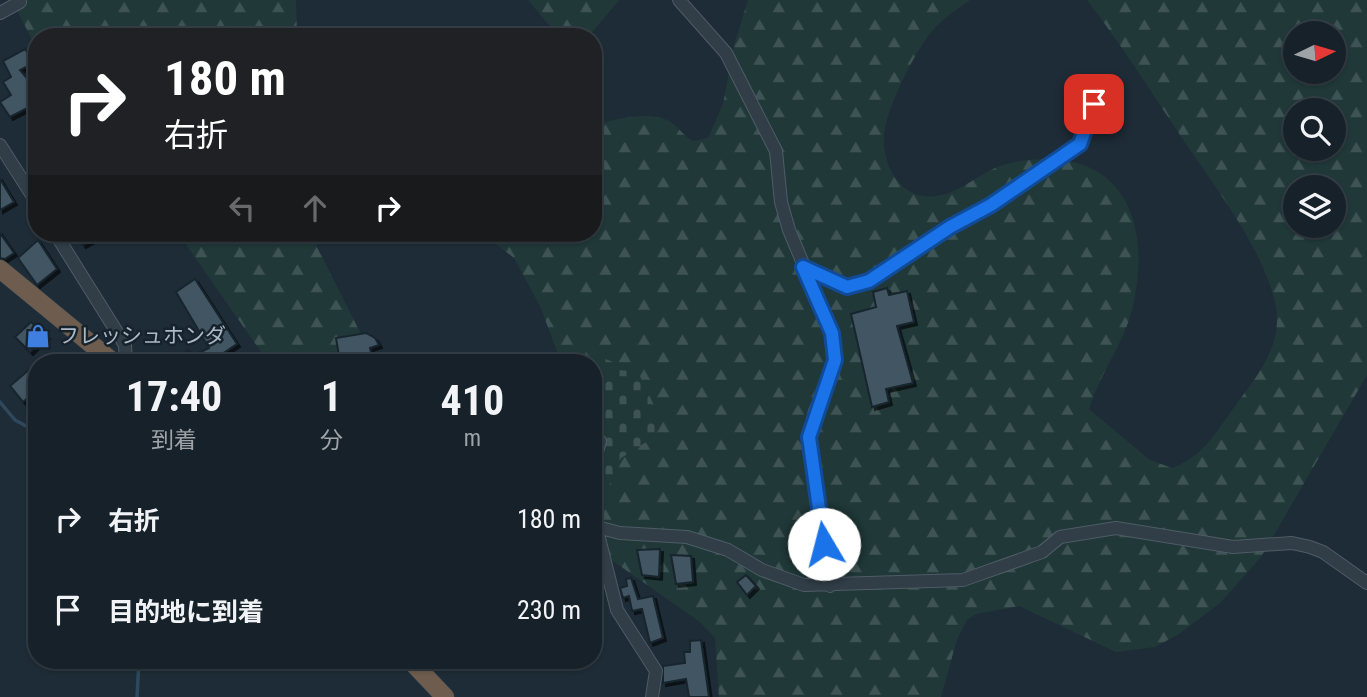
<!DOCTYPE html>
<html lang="ja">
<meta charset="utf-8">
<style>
:root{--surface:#162129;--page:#232e35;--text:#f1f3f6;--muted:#9ea3a8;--line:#353e46}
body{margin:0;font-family:"Roboto Condensed","Noto Sans JP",sans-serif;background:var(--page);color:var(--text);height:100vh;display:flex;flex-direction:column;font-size:26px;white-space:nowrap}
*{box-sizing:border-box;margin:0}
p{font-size:23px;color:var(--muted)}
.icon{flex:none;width:38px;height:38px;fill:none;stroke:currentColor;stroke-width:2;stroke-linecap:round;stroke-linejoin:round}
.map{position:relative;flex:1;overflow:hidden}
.sheet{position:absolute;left:28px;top:354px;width:574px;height:315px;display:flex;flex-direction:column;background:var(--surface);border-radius:28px;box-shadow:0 2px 5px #0004,0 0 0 2px var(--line)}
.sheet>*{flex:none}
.top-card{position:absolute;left:28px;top:28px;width:574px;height:214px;border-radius:28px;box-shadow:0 2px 5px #0004,0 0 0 2px var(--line);background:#202124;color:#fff;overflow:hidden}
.needle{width:46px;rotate:85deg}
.controls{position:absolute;left:1283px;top:21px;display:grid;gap:14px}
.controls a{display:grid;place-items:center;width:63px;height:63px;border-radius:50%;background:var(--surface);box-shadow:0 2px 5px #0004,0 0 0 2px var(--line);font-size:35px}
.pin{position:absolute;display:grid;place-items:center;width:60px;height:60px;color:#fff;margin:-30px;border-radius:14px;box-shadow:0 4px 10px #0006}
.me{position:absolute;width:77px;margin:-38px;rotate:352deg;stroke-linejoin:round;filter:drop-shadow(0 0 5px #0008)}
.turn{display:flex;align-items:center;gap:24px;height:147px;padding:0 21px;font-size:32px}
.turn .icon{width:91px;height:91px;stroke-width:2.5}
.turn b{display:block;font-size:49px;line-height:60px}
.lanes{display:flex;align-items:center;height:66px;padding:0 21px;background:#0003;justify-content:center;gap:35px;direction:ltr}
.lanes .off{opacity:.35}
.eta{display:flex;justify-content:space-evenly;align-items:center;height:119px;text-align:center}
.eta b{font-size:42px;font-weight:700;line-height:49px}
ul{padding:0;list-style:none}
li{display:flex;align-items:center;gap:21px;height:91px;padding:0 21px}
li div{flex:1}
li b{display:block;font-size:26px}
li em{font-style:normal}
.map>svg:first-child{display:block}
</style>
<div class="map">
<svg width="1367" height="697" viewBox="0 0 1367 697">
<defs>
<pattern id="forest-firs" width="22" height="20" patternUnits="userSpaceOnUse" patternTransform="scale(1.75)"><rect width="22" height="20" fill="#203838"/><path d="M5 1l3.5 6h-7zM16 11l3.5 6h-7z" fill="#3e5353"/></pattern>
<pattern id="cemetery-stones" width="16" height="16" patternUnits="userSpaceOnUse" patternTransform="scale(1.75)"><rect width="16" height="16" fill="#203838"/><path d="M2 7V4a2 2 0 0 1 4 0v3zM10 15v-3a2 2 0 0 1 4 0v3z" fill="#3e5353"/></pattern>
<filter id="shadow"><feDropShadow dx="3" dy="3" stdDeviation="0" flood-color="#0009"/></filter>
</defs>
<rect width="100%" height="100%" fill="#1e2c37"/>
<path fill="url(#forest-firs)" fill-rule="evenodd" d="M12,0H296L297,37H37V50Z
M528,0H619L588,37H559Z
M748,0H970C958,9 943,18 933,30C915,51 886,108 884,135C882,161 896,192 923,196C956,201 978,170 1010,163C1112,142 1153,208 1134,301C1127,340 1100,372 1089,409L1150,460L1172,468C1203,457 1216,432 1235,406C1253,382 1276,354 1277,322C1278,266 1211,182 1180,135C1150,90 1120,43 1087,0H1367V375L1261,557L1220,603L1179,634L1155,647L1116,652L1019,606L976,614L967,620L957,639L941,697H719L715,638L700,622L593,547V362H561L540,306L514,258L482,233H593V126C613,119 653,109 672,123C680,129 684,136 693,141L708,138L723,104L734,45ZM1295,33H1334V72H1295ZM1295,110H1334V149H1295ZM1295,187H1334V226H1295Z
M178,233H315L317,247L366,344L381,362H268Z"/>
<path fill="url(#cemetery-stones)" d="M593,354L613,362L618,370L638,372L662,422L654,437L621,458L602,503L593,499L601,457L593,415V384L604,377Z"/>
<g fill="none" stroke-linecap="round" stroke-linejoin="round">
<path stroke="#2e495e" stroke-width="3.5" d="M0,402L15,420L37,432
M137,697L139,660"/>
</g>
<path fill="#435462" stroke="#19252e" stroke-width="2" filter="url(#shadow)" d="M25,49L34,63L20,70L37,90V103L10,117L0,102L11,95L3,82L11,77L3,61Z
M0,179L14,202L0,210Z
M0,233L14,253L5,259L0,258Z
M84,233H105L83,245L76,236Z
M38,240L57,269L37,285L18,258Z
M195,279L237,344L210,362H176L188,350L193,356L209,348L176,292Z
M887,288L889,295L907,291L914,322L897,326L913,383L886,389L889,402L872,407L851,314L876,307L873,292Z
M31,322L47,336L30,352L15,337Z
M366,333L375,338L379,345L370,348L373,362H340L336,338Z
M30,369L37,375V405L31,395L23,402L10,386Z
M660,549L659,577L642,575L637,550Z
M671,555L691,556L693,582L676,584Z
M746,575L756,586L747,595L737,582Z
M631,578L638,599L653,596L663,638L650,643L642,609L632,611L629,596L623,598L620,588L627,586L626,579Z
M701,640L709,697H689L686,679L663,683V666L685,663L684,652H690V641Z"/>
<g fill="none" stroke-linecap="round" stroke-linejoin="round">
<g stroke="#4f5c66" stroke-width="14">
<path id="minor" d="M679,0L726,53L776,151L781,202L789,230L832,333L836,360L832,376L815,411L809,437L830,586
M0,13L20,2
M0,145L37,203
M55,233L125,345L126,362
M803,267L847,287L869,281L950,227L991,205L1080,144L1094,104
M593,466L600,441
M593,526L620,533L687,537L728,550L762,570L804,585L963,580L1042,552L1060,537L1116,528L1233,547L1292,543L1310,547L1323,552L1367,583
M596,526L617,610L656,671L652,697"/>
</g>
<g stroke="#3c4952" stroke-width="19">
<path id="highway" d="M0,269L113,362
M410,660L445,697"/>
</g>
<use href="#minor" stroke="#313e48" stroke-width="12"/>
<use href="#highway" stroke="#6e5d4e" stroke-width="18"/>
</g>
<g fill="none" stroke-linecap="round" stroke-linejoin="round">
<g stroke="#114b97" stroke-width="18">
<path id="route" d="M824,544L809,437L835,360L832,333L803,267L847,287L869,281L950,227L991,205L1080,144L1094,104"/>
</g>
<use href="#route" stroke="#1a73e8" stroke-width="12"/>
</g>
<defs>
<g id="shop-bare" transform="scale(1.89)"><path d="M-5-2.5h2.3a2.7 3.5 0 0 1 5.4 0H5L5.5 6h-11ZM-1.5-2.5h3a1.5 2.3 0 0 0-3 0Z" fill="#3f7fe0" stroke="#17232c" stroke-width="2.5" paint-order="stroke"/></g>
</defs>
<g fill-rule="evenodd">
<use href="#shop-bare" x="38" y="336"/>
</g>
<g text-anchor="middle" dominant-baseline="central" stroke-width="5" stroke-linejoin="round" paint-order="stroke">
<g font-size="21" fill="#abb9c5" stroke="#17232c" text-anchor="start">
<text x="58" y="336">フレッシュホンダ</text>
</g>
</g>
</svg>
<div class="controls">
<a><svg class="needle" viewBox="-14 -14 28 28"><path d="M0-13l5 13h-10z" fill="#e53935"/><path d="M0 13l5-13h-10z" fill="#9ea3a8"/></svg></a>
<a><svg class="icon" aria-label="search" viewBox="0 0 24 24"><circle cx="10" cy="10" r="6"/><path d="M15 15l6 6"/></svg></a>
<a><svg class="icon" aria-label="layers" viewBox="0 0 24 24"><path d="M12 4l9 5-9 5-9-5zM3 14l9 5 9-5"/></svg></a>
</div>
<div class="pin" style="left:1094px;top:104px;background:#d93025"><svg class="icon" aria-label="arrive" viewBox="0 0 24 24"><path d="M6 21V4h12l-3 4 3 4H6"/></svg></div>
<svg class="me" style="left:824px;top:544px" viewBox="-20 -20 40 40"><circle r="19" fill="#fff"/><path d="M0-13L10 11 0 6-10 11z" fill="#1a73e8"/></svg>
<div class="top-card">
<div class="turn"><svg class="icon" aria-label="right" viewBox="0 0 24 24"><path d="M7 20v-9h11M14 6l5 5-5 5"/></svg><div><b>180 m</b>右折</div></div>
<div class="lanes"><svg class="icon off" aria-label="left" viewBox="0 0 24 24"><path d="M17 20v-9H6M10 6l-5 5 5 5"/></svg><svg class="icon off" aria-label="ahead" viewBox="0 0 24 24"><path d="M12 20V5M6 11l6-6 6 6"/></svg><svg class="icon" aria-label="right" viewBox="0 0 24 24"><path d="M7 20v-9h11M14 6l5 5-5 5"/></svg></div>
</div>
<section class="sheet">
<div class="eta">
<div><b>17:40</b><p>到着</p></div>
<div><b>1</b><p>分</p></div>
<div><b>410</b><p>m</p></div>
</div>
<ul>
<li><svg class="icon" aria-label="right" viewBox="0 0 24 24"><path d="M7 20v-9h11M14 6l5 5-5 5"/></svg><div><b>右折</b></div><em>180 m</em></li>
<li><svg class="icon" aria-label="arrive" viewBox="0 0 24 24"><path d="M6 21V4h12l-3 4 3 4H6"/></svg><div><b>目的地に到着</b></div><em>230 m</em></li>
</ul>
</section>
</div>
